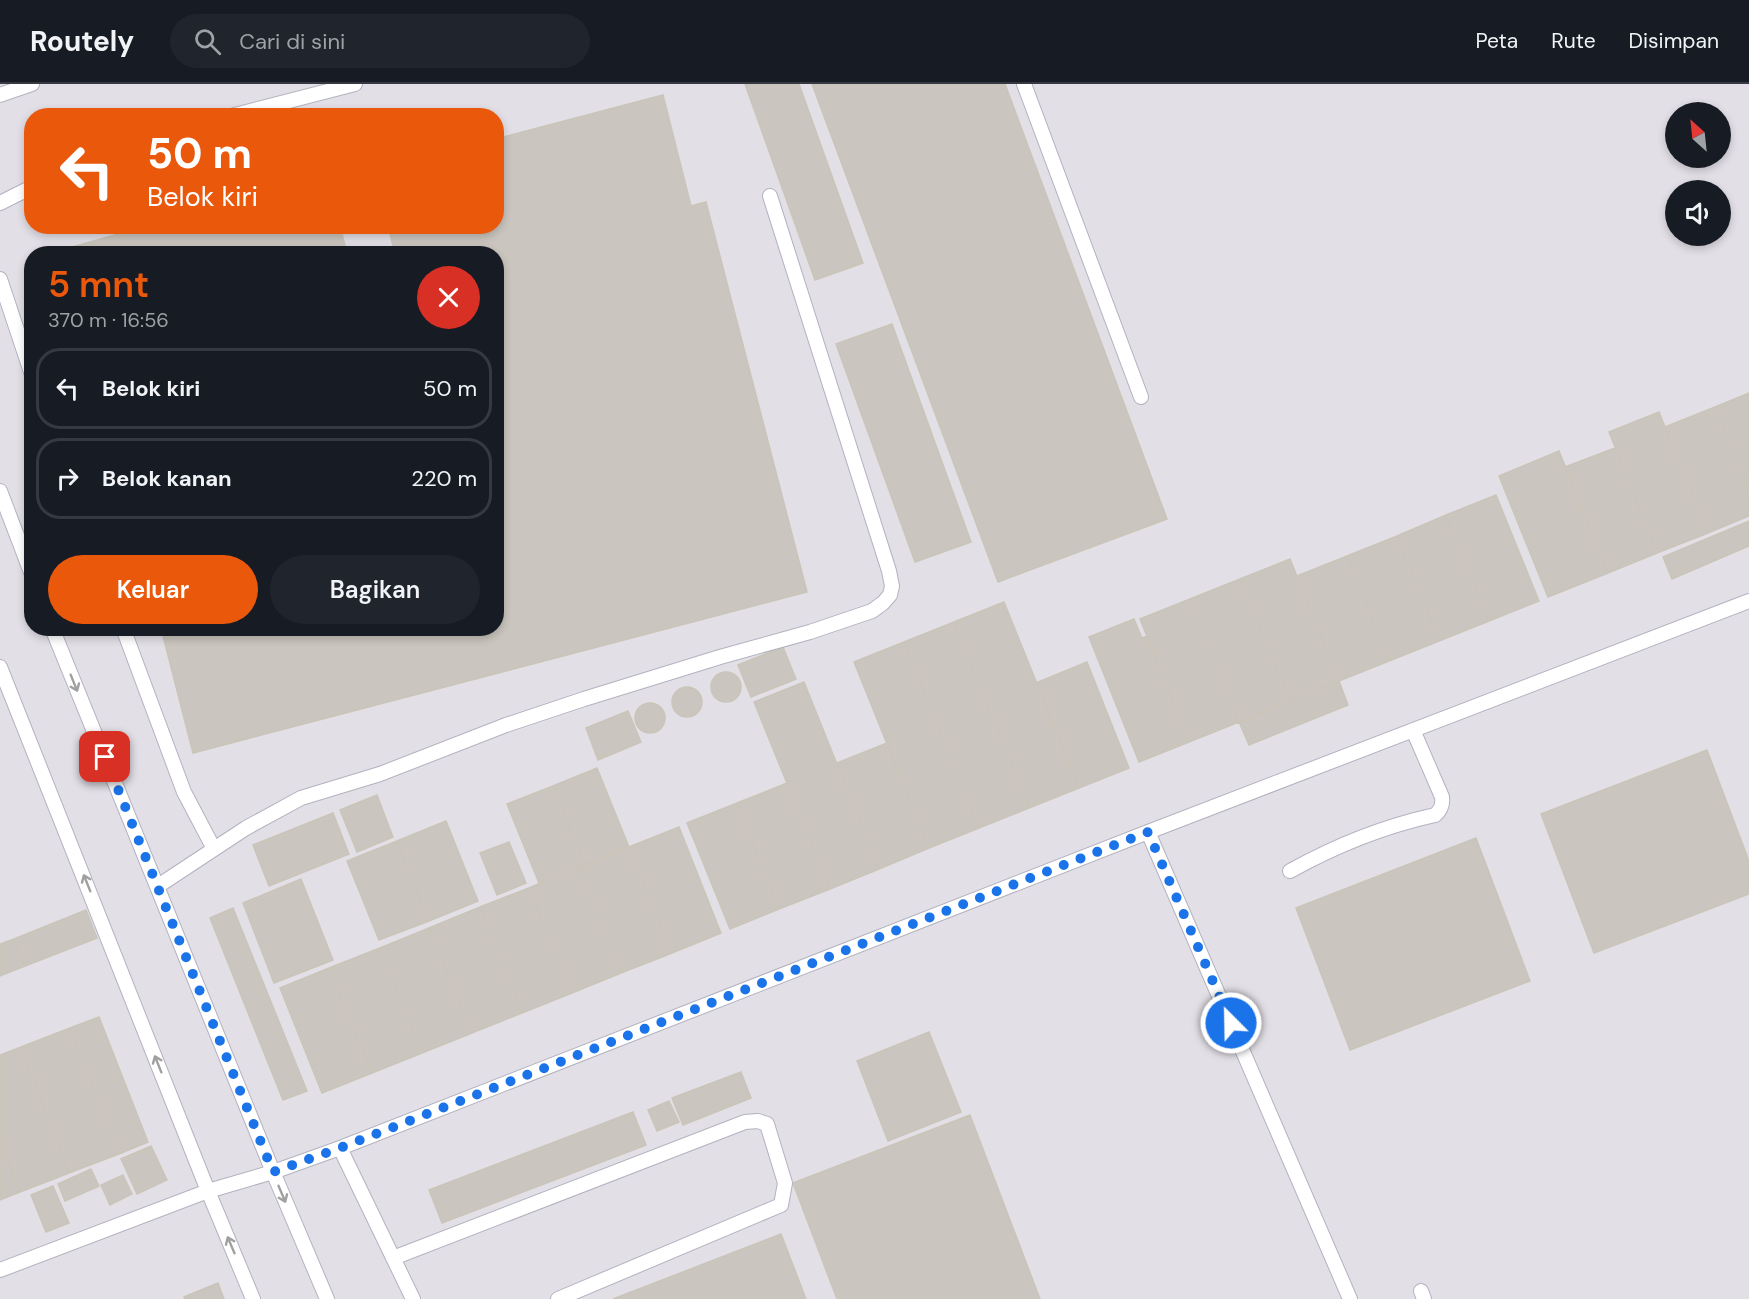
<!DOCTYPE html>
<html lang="id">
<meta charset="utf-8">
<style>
:root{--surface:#171b24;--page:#20242c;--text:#f1f3f6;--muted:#9ea1a6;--line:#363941;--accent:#ea580c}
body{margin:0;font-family:"DM Sans",sans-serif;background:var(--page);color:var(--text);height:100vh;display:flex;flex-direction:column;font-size:22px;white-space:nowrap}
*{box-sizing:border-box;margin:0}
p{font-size:20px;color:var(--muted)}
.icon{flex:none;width:33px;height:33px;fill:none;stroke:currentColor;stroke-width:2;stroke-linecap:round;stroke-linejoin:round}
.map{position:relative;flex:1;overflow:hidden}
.sheet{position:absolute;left:24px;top:162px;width:480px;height:390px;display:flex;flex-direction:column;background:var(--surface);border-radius:24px;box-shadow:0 3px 9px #0003}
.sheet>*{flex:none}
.top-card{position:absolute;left:24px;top:24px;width:480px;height:126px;border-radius:24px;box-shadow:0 3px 9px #0003;background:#ea580c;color:#fff;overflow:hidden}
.needle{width:39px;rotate:333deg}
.tools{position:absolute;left:1665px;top:18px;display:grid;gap:12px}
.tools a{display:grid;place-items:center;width:66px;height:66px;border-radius:50%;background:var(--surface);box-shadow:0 3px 9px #0003;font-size:30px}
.pin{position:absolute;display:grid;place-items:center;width:51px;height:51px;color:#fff;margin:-26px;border-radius:12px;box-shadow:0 3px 9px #0006}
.me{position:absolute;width:66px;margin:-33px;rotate:337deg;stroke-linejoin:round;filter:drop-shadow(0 0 4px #0008)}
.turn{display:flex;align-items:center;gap:21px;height:126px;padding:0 24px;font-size:27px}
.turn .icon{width:78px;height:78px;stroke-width:2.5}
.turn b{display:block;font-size:42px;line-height:51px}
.round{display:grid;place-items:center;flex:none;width:63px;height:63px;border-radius:32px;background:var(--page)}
.overview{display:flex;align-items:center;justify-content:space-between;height:102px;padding:0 24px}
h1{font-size:36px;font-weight:600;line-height:45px;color:var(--accent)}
.action{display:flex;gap:12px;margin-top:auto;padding:12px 24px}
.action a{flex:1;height:69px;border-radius:36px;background:var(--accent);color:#fff;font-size:24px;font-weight:600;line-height:69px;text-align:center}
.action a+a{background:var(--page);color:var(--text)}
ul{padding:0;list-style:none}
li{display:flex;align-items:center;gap:18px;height:81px;margin:0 12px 9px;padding:0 12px;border:3px solid var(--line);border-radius:24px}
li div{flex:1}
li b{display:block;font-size:22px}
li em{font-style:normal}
header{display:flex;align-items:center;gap:36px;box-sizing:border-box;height:84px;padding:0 30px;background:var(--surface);border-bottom:2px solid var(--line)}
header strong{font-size:28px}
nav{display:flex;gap:33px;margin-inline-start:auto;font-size:21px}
.search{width:420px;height:54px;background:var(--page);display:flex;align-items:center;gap:15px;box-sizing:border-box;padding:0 21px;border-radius:33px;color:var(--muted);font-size:22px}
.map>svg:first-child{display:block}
</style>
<header>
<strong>Routely</strong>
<div class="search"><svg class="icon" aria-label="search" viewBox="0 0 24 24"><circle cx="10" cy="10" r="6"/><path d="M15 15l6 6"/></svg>Cari di sini</div>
<nav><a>Peta</a><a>Rute</a><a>Disimpan</a></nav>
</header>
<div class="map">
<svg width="1749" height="1215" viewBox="0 0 1749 1215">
<rect width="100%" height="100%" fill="#eee9de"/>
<path fill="#e2dfe6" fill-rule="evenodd" d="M0,0H1749V1215H0ZM1676,28H1720V74H1676ZM32,32H496V142H32ZM1676,106H1720V152H1676ZM32,170H496V544H32Z"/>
<path fill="#cac5be" stroke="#cac5b8" stroke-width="1.5" d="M745,0H799L863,179L815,196Z
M812,0H1005L1167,435L998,498Z
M663,11L691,122L706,118L807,508L193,669L161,544H496V170H395L388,142H496V55Z
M147,142H340L347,170H47Z
M892,240L971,458L915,478L836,260Z
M1749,309V408L1715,323Z
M1715,323L1749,408V432L1708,449L1665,343Z
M1659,328L1708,449L1657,469L1609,348Z
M1615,364L1657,469L1608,489L1565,383Z
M1559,367L1608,489L1548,513L1499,392Z
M1496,411L1539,517L1489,537L1446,431Z
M1446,431L1489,537L1439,557L1397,452Z
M1749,437V462L1672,495L1663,473Z
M1397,452L1439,557L1389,577L1347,472Z
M1347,472L1389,577L1339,597L1297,492Z
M1290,475L1339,597L1290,617L1240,495Z
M1240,495L1290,617L1239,638L1190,515Z
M1190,515L1239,638L1189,658L1140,535Z
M1004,518L1079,704L1029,724L954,538Z
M1134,535L1142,554L1147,552L1189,658L1139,678L1089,553Z
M954,538L1029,724L979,744L904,558Z
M904,558L979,744L929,764L854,578Z
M783,563L796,595L751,613L738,581Z
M1087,578L1129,684L1079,704L1036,599Z
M711 603a15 15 0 1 1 30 0a15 15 0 1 1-30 0Z
M1339,597L1348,621L1249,661L1239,638Z
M804,598L879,785L830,805L754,618Z
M672 618a15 15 0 1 1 30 0a15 15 0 1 1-30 0Z
M635 634a15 15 0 1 1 30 0a15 15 0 1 1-30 0Z
M628,627L641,658L598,676L586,644Z
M887,659L929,764L879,785L837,679Z
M1707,666L1749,777V810L1594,869L1541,730Z
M597,684L629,763L585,781L553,702Z
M787,699L830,805L779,825L737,719Z
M553,702L585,781L539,799L507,720Z
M377,711L393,753L357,768L340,726Z
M737,719L779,825L730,845L687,739Z
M333,729L349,770L269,802L253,761Z
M446,737L478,817L429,837L397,757Z
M679,743L721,849L672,869L629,763Z
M1476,754L1530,897L1350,966L1296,824Z
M397,757L429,837L379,856L347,777Z
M509,758L526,799L497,811L480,769Z
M629,763L672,869L621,889L579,783Z
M579,783L621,889L572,909L529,804Z
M301,795L333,876L274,899L243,819Z
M529,804L572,909L522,929L480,823Z
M480,823L522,929L472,949L429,844Z
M233,824L307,1007L283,1016L210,834Z
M86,826L97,854L25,882L14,855Z
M429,844L472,949L422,969L380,864Z
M14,855L25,882L0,892V860Z
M380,864L422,969L372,989L329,884Z
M329,884L372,989L322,1009L280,904Z
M99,933L148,1058L119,1070L70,944Z
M70,944L119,1070L69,1089L21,963Z
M929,948L961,1028L888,1057L857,977Z
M21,963L69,1089L20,1108L0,1055V971Z
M741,988L751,1014L683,1041L672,1014Z
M669,1017L679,1038L657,1047L648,1026Z
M633,1028L646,1061L442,1139L429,1106Z
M970,1031L1040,1215H837L793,1099Z
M0,1055L20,1108L0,1116Z
M151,1062L167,1096L137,1110L121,1075Z
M91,1085L99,1102L65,1117L58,1100Z
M123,1091L132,1110L110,1121L101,1101Z
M53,1102L69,1139L46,1148L31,1111Z
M781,1150L806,1215H613Z
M218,1199L224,1215H185L184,1213Z"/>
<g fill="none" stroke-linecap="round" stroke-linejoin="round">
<g stroke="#b2b3c0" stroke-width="16">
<path id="service" d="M1024,0L1141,313
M0,11L32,0
M231,32L355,0
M0,119L32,103
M0,195L32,291
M0,407L32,491
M52,544L273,1088L327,1215
M123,544L184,708L214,765
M0,583L208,1107L253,1215
M1148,748L1350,1215
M1290,787C1335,762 1385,742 1435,731C1441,726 1443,721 1442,713L1413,646
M158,802L246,744L301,714L380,690L506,641L584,615L720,573L810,548L872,527L883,519L890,511L892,502L889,487L770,112
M340,1064L413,1215
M393,1174L745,1038L758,1037L767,1040L785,1099L781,1121L558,1215
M0,1186L208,1107L273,1088L340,1064L1148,748L1749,517
M1421,1207L1424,1215"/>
</g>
<use href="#service" stroke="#fff" stroke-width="14"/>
</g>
<defs><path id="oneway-shaft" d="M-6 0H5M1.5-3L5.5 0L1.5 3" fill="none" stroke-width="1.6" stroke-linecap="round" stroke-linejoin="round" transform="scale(1.5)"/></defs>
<g stroke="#a0a0a0">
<use href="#oneway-shaft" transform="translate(74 599) rotate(68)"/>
<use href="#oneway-shaft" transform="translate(87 799) rotate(-112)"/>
<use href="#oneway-shaft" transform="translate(158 980) rotate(-112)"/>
<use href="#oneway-shaft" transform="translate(282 1110) rotate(67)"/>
<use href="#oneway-shaft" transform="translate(231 1161) rotate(-113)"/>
</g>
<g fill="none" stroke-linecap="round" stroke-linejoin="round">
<path stroke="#1a73e8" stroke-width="10" stroke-dasharray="0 18" d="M105,673L273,1088L340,1064L1148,748L1231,939"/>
</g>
</svg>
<div class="tools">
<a><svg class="needle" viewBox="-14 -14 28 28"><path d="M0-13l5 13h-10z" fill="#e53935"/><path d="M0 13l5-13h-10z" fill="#9ea1a6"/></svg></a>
<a><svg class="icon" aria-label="sound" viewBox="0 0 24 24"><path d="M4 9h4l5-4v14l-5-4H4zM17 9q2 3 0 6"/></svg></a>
</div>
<div class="pin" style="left:105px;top:673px;background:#d93025"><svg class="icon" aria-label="arrive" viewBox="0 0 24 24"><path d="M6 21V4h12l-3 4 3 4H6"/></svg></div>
<svg class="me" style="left:1231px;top:939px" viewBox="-20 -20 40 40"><circle r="17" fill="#1a73e8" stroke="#fff" stroke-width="3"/><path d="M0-11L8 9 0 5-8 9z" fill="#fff"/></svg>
<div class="top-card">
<div class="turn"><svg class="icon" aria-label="left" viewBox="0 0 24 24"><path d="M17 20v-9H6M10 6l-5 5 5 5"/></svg><div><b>50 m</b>Belok kiri</div></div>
</div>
<section class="sheet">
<div class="overview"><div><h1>5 mnt</h1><p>370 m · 16:56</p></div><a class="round" style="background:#d93025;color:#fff"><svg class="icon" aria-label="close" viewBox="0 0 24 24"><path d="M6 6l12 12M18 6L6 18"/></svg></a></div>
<ul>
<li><svg class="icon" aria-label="left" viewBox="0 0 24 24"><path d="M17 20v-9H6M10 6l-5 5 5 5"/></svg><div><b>Belok kiri</b></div><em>50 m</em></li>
<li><svg class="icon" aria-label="right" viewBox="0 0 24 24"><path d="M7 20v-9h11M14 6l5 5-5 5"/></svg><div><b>Belok kanan</b></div><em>220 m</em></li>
</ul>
<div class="action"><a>Keluar</a><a>Bagikan</a></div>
</section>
</div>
